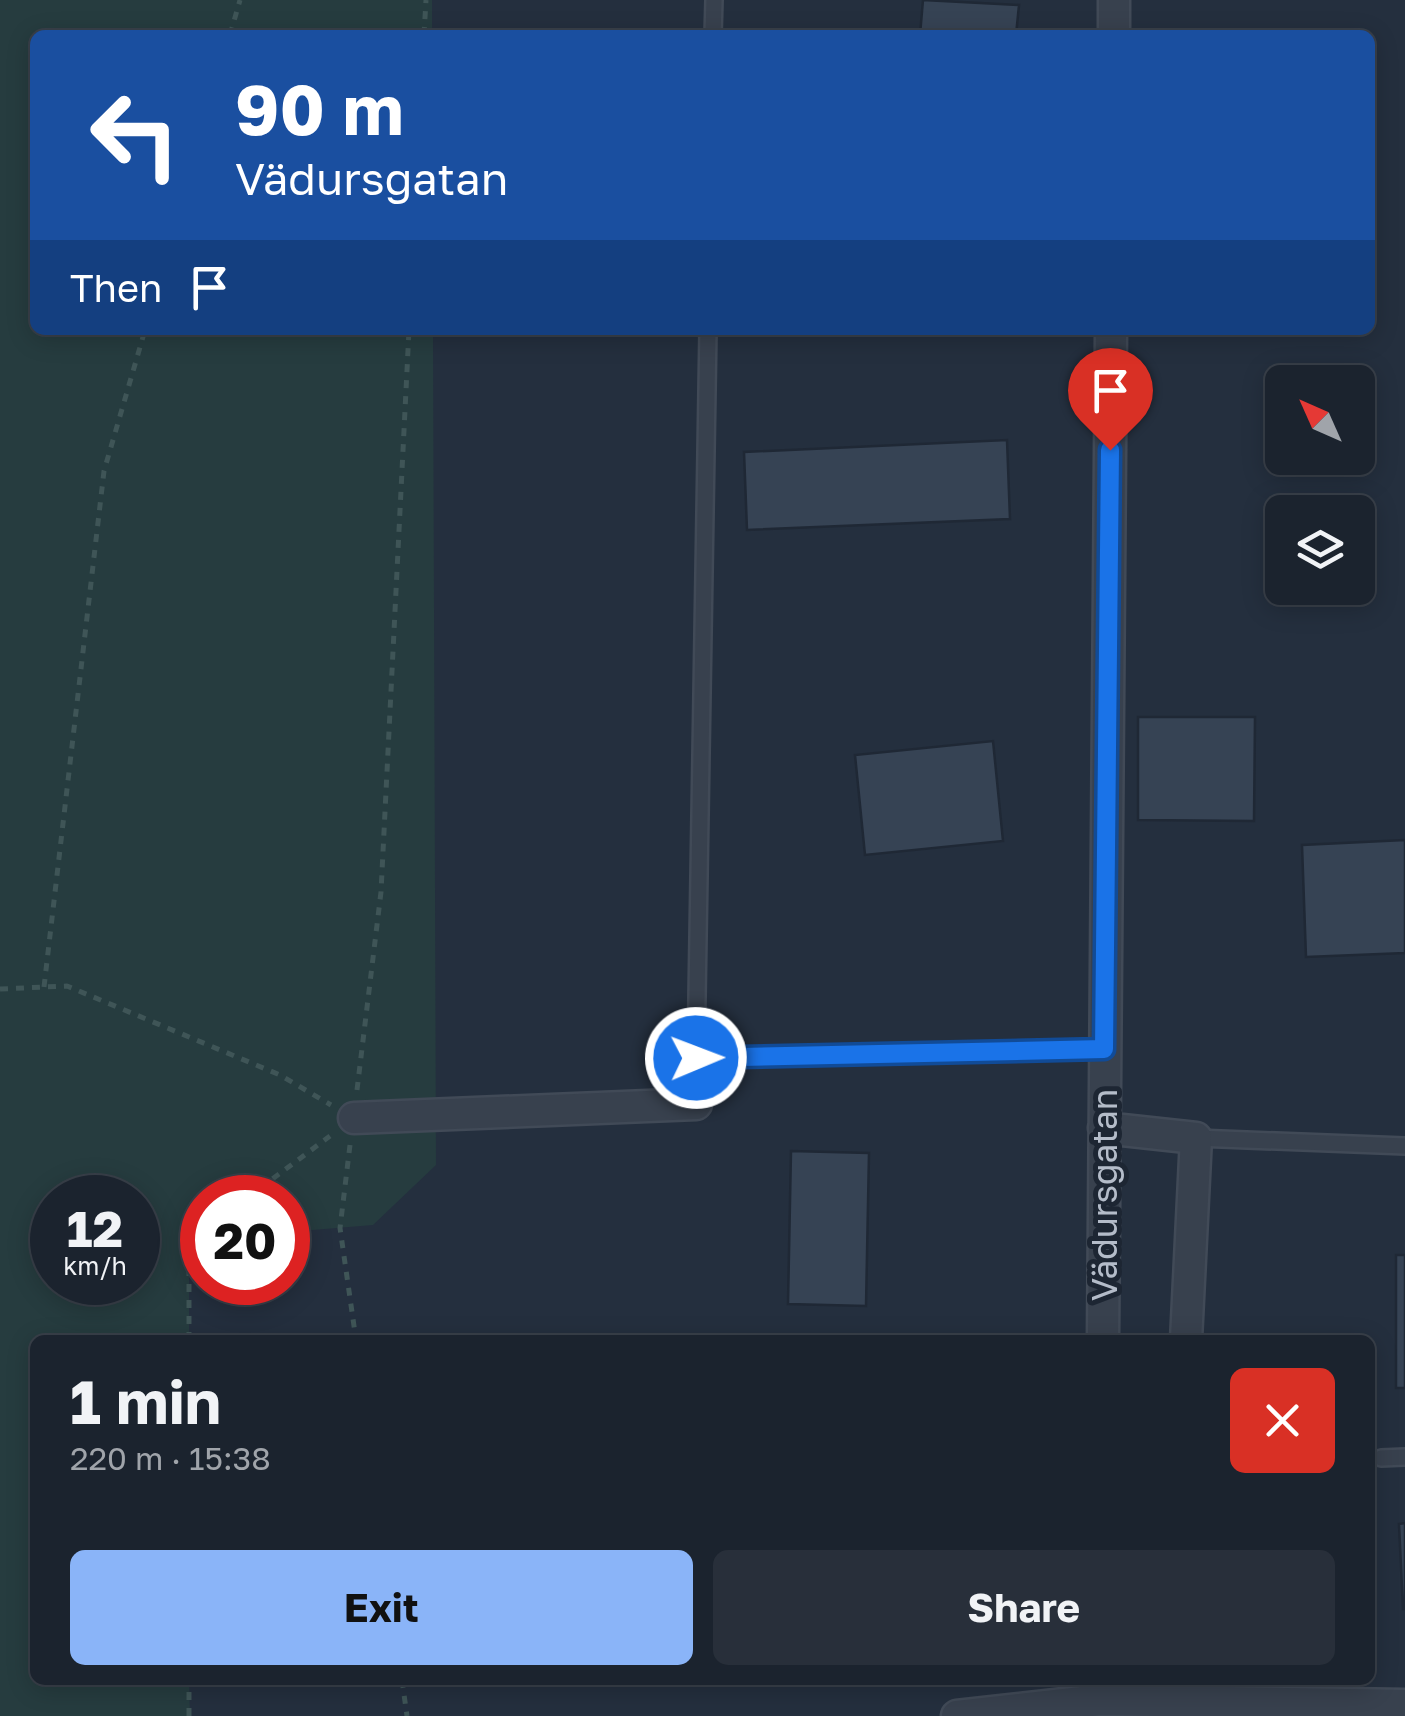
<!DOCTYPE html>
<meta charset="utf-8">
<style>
:root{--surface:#1b232e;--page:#282f3a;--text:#f1f3f6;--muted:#a0a4aa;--line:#39404a;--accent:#8ab4f8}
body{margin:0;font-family:"Golos Text",sans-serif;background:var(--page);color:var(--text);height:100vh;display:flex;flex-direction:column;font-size:38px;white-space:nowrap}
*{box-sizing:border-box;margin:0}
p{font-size:32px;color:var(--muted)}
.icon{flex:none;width:55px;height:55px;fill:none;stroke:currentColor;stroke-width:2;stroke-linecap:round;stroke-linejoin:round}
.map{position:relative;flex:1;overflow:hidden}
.details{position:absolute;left:30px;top:1335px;width:1345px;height:350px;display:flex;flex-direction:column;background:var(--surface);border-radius:15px;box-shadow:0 5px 25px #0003,0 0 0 2px var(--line)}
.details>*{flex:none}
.banner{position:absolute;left:30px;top:30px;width:1345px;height:305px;border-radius:15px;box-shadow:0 5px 25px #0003,0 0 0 2px var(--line);background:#1a4fa0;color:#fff;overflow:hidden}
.needle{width:65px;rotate:315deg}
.controls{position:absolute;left:1265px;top:365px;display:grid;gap:20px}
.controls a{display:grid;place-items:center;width:110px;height:110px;border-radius:15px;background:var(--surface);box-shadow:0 5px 25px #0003,0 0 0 2px var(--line);font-size:50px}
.speed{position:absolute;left:30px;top:1175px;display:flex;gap:20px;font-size:50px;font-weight:700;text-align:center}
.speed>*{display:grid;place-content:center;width:130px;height:130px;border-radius:50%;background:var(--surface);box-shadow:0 5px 25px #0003,0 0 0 2px var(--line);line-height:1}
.speed small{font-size:25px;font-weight:400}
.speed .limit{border:15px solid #d22;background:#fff;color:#111}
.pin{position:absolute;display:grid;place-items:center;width:85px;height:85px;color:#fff;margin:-102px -42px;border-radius:50% 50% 50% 0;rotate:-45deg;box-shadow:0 0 10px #0007}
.pin .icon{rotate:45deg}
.me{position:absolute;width:110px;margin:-55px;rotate:89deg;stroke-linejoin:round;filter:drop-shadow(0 0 8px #0008)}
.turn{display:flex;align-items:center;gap:35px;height:210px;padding:0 40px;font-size:45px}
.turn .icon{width:130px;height:130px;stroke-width:2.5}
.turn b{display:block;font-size:70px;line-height:85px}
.then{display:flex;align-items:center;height:95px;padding:0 40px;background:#0003;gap:20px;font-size:38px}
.round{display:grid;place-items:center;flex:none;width:105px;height:105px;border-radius:15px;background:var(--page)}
.head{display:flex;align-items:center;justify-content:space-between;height:170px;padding:0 40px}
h1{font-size:60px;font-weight:700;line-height:75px}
.action{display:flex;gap:20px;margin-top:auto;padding:20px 40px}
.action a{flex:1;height:115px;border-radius:15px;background:var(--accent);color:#111;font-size:40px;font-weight:700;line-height:115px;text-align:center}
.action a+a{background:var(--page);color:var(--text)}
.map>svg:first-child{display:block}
</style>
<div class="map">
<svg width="1405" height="1716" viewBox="0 0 1405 1716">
<rect width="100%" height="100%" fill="#242f3e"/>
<path fill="#263c3f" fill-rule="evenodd" d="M0,0H432V35H35V330H433L436,1165L373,1225L288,1232V1198H202V1239L189,1241V1340H35V1680H189L190,1716H0ZM52,1198H138V1282H52Z"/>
<path fill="#364354" stroke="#1f2835" stroke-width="2.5" d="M923,0L1019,5L1016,35H920Z
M1007,440L1010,519L747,530L744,452Z
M1138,717H1255L1254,821L1138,820Z
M993,741L1003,841L865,855L855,755Z
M1405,840V953L1306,957L1302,845Z
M791,1151L869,1153L866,1306L788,1304Z
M1396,1255H1405V1388H1396Z
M1405,1523V1609H1403L1399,1524Z"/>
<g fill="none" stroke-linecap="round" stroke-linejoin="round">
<g stroke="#414a57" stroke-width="20">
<path id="lane" d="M713,35L714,0
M708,330L696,1058L1105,1049
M1196,1138L1405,1146
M1381,1458L1405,1457"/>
</g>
<g stroke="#414a57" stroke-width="35">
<path id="street" d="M1114,35V0
M354,1118L696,1104V1058
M1104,1128L1196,1138L1186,1340
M1103,1340L1111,330
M957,1716L1100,1700L1405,1705"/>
</g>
<path stroke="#3f5557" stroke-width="5" stroke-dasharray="8 8" stroke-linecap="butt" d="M230,35L240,0
M424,35L426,0
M44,987L104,471L145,330
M0,989L67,986L280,1075L331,1105
M357,1090L381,892L409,330
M350,1145L340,1228L356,1340
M247,1198L330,1136
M189,1340V1241L202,1231
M402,1680L407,1716
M189,1716V1680"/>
<use href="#lane" stroke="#38414e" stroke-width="15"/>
<use href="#street" stroke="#38414e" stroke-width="30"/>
</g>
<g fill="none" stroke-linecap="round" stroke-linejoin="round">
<g stroke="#114b97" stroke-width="25">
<path id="route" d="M696,1058L1104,1049L1110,450"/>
</g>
<use href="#route" stroke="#1a73e8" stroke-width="18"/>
</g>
<g text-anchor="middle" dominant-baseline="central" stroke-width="10" stroke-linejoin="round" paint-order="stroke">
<g font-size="35" fill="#b4bcc9" stroke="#1d2633">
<text transform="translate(1104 1195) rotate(-90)">Vädursgatan</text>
</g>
</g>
</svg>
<div class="controls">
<a><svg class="needle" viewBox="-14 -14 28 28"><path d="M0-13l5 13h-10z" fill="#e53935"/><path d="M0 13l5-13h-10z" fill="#a0a4aa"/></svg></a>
<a><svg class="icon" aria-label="layers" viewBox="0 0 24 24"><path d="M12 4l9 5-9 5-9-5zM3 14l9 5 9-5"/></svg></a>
</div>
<div class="speed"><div>12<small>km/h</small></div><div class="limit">20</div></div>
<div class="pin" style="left:1110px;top:450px;background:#d93025"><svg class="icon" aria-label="arrive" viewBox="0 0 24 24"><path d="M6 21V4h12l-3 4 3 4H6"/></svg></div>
<svg class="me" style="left:696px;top:1058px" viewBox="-20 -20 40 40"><circle r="17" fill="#1a73e8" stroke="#fff" stroke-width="3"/><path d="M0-11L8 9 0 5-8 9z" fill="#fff"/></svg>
<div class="banner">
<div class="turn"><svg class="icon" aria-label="left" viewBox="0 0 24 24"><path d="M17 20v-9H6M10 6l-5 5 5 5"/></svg><div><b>90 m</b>Vädursgatan</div></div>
<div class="then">Then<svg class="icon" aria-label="arrive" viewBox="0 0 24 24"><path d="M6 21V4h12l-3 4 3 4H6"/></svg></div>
</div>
<section class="details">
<div class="head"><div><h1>1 min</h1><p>220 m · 15:38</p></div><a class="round" style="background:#d93025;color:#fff"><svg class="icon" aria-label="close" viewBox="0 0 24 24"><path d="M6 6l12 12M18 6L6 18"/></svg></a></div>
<div class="action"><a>Exit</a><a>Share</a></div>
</section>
</div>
